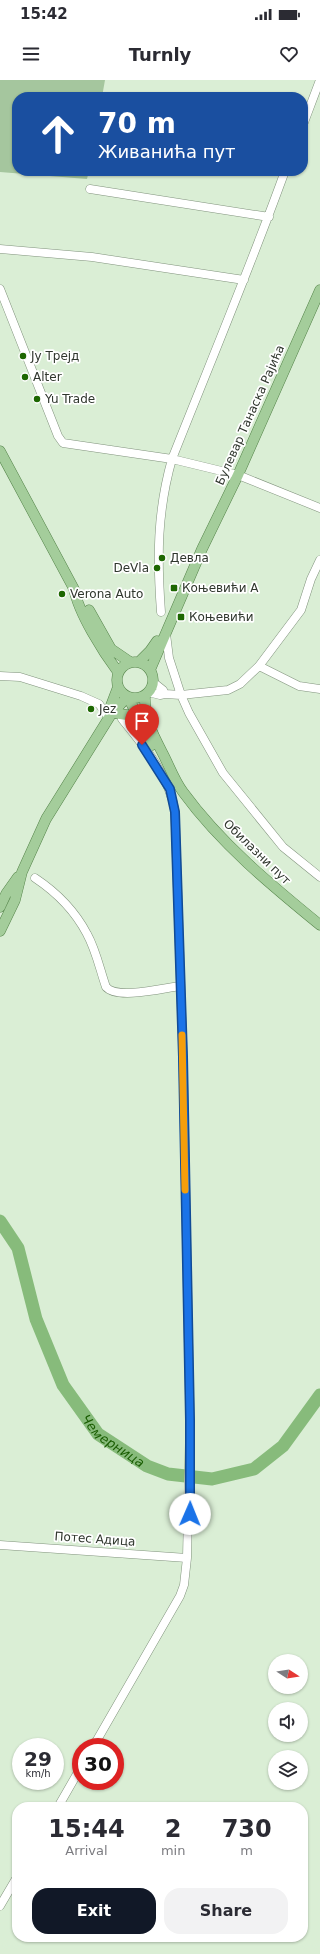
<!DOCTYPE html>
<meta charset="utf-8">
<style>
:root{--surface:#fff;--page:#f2f2f3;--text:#2b2b33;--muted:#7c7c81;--accent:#111827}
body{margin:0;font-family:"DejaVu Sans",sans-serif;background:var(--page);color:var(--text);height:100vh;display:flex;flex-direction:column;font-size:15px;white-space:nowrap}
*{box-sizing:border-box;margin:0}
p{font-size:13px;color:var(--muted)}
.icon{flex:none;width:22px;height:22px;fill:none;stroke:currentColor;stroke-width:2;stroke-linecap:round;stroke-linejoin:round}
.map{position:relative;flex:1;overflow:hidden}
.sheet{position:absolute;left:12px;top:1722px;width:296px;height:140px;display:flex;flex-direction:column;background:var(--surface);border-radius:16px;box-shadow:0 1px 3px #0004}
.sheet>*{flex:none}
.guide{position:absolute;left:12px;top:12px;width:296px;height:84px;border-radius:16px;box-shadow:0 1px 3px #0004;background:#1a4fa0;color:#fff;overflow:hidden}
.needle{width:26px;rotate:102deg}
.controls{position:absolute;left:268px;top:1574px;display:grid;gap:8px}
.controls a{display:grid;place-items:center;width:40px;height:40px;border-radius:50%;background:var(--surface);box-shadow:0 1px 3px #0004;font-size:20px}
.speed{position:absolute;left:12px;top:1658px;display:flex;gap:8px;font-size:20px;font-weight:700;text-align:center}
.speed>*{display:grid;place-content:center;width:52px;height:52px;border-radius:50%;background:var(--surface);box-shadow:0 1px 3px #0004;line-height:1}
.speed small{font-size:10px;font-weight:400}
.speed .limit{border:6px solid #d22;background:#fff;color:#111}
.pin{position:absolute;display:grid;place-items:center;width:34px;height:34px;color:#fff;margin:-41px -17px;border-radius:50% 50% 50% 0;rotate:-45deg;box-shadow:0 0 4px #0007}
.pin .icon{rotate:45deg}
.me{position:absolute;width:44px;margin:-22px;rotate:1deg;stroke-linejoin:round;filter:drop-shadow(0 0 3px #0008)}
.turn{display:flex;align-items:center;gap:14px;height:84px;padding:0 20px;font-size:18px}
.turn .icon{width:52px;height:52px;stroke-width:2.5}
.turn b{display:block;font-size:28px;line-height:34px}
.eta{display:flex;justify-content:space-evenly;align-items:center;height:68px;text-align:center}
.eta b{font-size:24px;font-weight:600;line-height:28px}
.primary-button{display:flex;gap:8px;margin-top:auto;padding:8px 20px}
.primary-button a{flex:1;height:46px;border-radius:16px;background:var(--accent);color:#fff;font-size:16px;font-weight:600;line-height:46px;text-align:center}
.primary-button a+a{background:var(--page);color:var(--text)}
.status{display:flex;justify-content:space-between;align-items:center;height:28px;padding:0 20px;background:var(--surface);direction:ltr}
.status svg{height:11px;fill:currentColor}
header{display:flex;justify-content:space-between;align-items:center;height:52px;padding:0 20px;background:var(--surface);font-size:18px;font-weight:600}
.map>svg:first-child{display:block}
</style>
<div class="status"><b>15:42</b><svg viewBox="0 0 49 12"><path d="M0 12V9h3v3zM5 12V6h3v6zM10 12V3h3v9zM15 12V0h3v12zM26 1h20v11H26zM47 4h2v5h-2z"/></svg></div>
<header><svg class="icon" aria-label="menu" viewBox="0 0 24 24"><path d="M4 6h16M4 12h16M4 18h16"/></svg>Turnly<svg class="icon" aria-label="heart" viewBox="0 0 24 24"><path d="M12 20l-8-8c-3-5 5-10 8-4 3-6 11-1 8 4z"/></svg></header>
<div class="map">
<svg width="320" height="1874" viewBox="0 0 320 1874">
<rect width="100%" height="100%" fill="#daeed5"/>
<path fill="#a5c69e" d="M0,0H105L102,17H17V91H89L87,99L0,92Z"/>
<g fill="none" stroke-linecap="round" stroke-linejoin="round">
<path stroke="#87bb7b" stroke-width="13" id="s1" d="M0,1141L18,1168L36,1239L63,1305L98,1354L147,1386L168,1394L212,1399L254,1389L283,1366L320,1315"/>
<g stroke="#81937d" stroke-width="9">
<path id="minor" d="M303,45L320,0
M90,109L269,137
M0,169L92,177L244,200
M0,209L58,356L63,363L172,379L238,395L320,428
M161,532C157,478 157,432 172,379C210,283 250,188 285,91
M166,554L169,578L181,615L189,633L223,693L283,767L320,797
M259,586L299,606L320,609
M0,596L20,597L81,616L99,624L109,638
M153,602L163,610L165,614
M148,612L160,615L165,614L181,615L228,610L240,604L259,586L301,530L311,499L320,480
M35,798C56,812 75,831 87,854C96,870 100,890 106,907C117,920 164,908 180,906
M0,1465L187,1478
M93,1667L180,1516L184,1505L187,1478L190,1341L183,977L175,732C170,697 144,666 122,639
M58,1727L81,1687
M0,1826L17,1797"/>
</g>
<g stroke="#548349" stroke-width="11">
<path id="major" d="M0,371L74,509C79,534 103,572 118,592
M89,530L111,569L130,582
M117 600a18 18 0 1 1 36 0a18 18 0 1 1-36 0Z
M139,582L150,571L157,561
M150,590L202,469L238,395L320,210
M145,615C144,637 152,653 162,672C169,685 174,700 183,712C221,764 271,805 320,845
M128,617L152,665
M114,633L127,635L139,641
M110,636V628L118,607
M0,827L6,814L18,797
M0,851L15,820L22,792L46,739L110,636L127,617"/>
</g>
<use href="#minor" stroke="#fff" stroke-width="8"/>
<use href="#major" stroke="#a4cd9b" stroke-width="10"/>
</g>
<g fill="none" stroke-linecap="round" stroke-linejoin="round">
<g stroke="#114b97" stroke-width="10">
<path id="route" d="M142,665L170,709L175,732L183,977L190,1340V1434"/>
</g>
<use href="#route" stroke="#1a73e8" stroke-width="7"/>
<path stroke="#f59e0b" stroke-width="7" d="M182,955L185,1110"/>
</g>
<g fill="#1d6701" stroke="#fff" stroke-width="1.5">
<circle cx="23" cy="276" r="4"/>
<circle cx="25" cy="297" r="4"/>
<circle cx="37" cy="319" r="4"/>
<circle cx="162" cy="478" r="4"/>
<circle cx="157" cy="488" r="4"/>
<rect x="170" y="504" width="8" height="8" rx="2"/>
<circle cx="62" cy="514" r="4"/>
<rect x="177" y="533" width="8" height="8" rx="2"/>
<circle cx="91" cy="629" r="4"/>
</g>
<g text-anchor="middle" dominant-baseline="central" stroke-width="3.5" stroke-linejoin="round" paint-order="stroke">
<g font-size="12" fill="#2f362d" stroke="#fff" text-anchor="start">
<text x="31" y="276">Ју Трејд</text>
<text x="33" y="297">Alter</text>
<text x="45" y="319">Yu Trade</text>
<text x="170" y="478">Девла</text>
<text x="149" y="488" text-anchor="end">DeVla</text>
<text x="182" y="508">Коњевићи А</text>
<text x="70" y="514">Verona Auto</text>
<text x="189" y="537">Коњевићи</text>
<text x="99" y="629">Jez</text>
</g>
<g font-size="12" fill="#2f362d" stroke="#fff">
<text transform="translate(250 335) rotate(-66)">Булевар Танаска Рајића</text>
<text transform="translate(257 772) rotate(44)">Обилазни пут</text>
<text transform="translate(95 1459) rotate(4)">Потес Адица</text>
</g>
<g font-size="13" font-style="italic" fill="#1a5d02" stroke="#fff">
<text stroke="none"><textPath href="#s1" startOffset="253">Чемерница</textPath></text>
</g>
</g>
</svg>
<div class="controls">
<a><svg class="needle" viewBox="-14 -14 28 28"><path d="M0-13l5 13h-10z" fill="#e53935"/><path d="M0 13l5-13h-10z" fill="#7c7c81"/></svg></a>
<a><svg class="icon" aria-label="sound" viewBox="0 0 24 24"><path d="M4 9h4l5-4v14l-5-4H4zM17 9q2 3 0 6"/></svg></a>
<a><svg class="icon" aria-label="layers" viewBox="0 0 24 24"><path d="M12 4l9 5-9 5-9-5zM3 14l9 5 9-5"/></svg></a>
</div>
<div class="speed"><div>29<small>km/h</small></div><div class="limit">30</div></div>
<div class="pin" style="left:142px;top:665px;background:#d93025"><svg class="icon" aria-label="arrive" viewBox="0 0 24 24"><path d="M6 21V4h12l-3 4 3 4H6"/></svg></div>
<svg class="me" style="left:190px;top:1434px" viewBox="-20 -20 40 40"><circle r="19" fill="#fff"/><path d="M0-13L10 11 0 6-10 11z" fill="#1a73e8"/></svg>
<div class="guide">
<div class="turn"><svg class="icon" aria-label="ahead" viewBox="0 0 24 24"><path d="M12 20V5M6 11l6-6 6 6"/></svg><div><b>70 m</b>Живанића пут</div></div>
</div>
<section class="sheet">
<div class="eta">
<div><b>15:44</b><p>Arrival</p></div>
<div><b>2</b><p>min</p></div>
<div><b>730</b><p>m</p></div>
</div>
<div class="primary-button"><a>Exit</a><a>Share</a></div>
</section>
</div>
